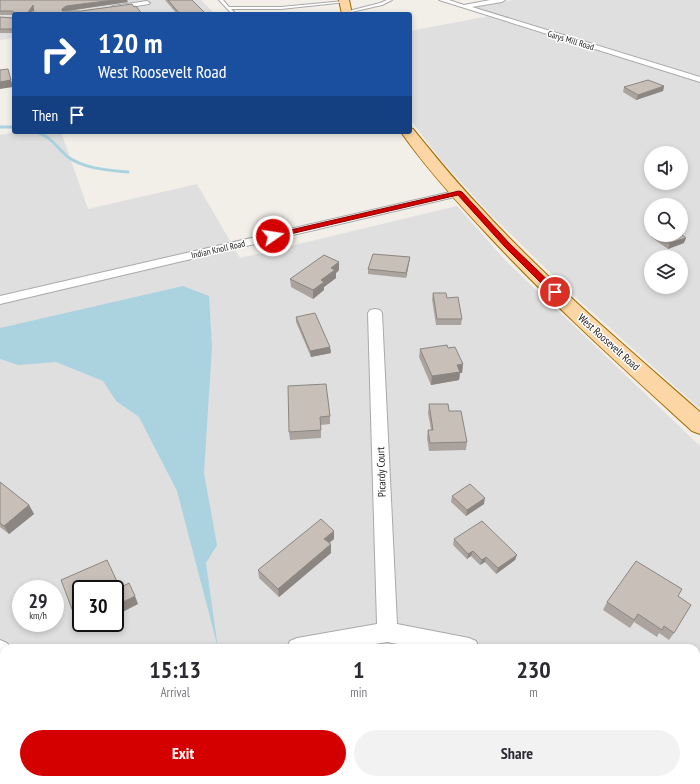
<!DOCTYPE html>
<style>
:root{--surface:#fff;--page:#f2f2f3;--text:#2b2b33;--muted:#7c7c81;--accent:#d40000}
body{margin:0;font-family:"PT Sans Narrow",sans-serif;background:var(--page);color:var(--text);height:100vh;display:flex;flex-direction:column;font-size:15px;white-space:nowrap}
*{box-sizing:border-box;margin:0}
p{font-size:13px;color:var(--muted)}
.icon{flex:none;width:22px;height:22px;fill:none;stroke:currentColor;stroke-width:2;stroke-linecap:round;stroke-linejoin:round}
.map{position:relative;flex:1;overflow:hidden}
.drawer{position:absolute;left:0px;top:644px;width:700px;height:140px;display:flex;flex-direction:column;background:var(--surface);border-radius:12px 12px 0 0;box-shadow:0 2px 6px #0003}
.drawer>*{flex:none}
.hud{position:absolute;left:12px;top:12px;width:400px;height:122px;border-radius:4px;box-shadow:0 2px 6px #0003;background:#1a4fa0;color:#fff;overflow:hidden}
.tools{position:absolute;left:644px;top:146px;display:grid;gap:8px}
.tools a{display:grid;place-items:center;width:44px;height:44px;border-radius:50%;background:var(--surface);box-shadow:0 2px 6px #0003;font-size:20px}
.speed{position:absolute;left:12px;top:580px;display:flex;gap:8px;font-size:20px;font-weight:700;text-align:center}
.speed>*{display:grid;place-content:center;width:52px;height:52px;border-radius:50%;background:var(--surface);box-shadow:0 2px 6px #0003;line-height:1}
.speed small{font-size:10px;font-weight:400}
.speed .limit{border:2px solid #111;border-radius:6px;background:#fff;color:#111}
.pin{position:absolute;display:grid;place-items:center;width:34px;height:34px;color:#fff;margin:-17px;border:2px solid #fff;border-radius:50%;box-shadow:0 1px 4px #0007}
.me{position:absolute;width:44px;margin:-22px;rotate:77deg;stroke-linejoin:round;filter:drop-shadow(0 0 3px #0008)}
.turn{display:flex;align-items:center;gap:14px;height:84px;padding:0 20px;font-size:18px}
.turn .icon{width:52px;height:52px;stroke-width:2.5}
.turn b{display:block;font-size:28px;line-height:34px}
.then{display:flex;align-items:center;height:38px;padding:0 20px;background:#0003;gap:8px;font-size:15px}
.eta{display:flex;justify-content:space-evenly;align-items:center;height:68px;text-align:center}
.eta b{font-size:24px;font-weight:600;line-height:28px}
.action{display:flex;gap:8px;margin-top:auto;padding:8px 20px}
.action a{flex:1;height:46px;border-radius:24px;background:var(--accent);color:#fff;font-size:16px;font-weight:600;line-height:46px;text-align:center}
.action a+a{background:var(--page);color:var(--text)}
.map>svg:first-child{display:block}
</style>
<div class="map">
<svg width="700" height="784" viewBox="0 0 700 784">
<rect width="100%" height="100%" fill="#f2efe9"/>
<path fill="#e0dfdf" fill-rule="evenodd" d="M0,0H201L215,14H14V38L0,40Z
M513,0H700V77L470,7Z
M489,16L700,82V409L572,294L490,214L440,159L410,119V31ZM651,153H681V183H651ZM651,205H681V235H651ZM651,257H681V287H651Z
M15,132H61L88,209L197,184L240,258L457,206L506,261L700,446V784H0V135ZM21,589H55V623H21ZM81,589H115V623H81ZM4,648H696V780H4Z"/>
<path fill="#aad3df" d="M183,286L209,296L212,346L204,473L217,545L206,563L218,648L177,491L139,417L116,401L103,381L56,362L18,365L0,359V328Z"/>
<g fill="none" stroke-linecap="round" stroke-linejoin="round">
<path stroke="#aad3df" stroke-width="3" d="M0,127H14
M37,132C53,138 56,147 68,157C85,169 108,170 128,172"/>
<g stroke="#a9a9a9" stroke-width="2">
<path id="service" d="M219,0H223L229,7H281L344,1L346,2L281,9H231L236,14H232Z
M387,0H392L382,5L347,13L345,12L380,3Z"/>
</g>
<g stroke="#a9a9a9" stroke-width="2">
<path id="minor" d="M439,0H449L464,5L490,0H505L502,2L472,7L700,77V82Z
M147,1L150,3L149,4L113,10L110,8L113,6Z
M459,190L464,193L463,195L0,304V296Z
M375,309L380,310L382,313L397,624L469,638L476,641L479,648H419L387,642L351,648H287L290,641L297,638L377,624L368,313L370,310Z
M0,640L7,643L10,648H4V667L0,665Z
M27,780H51L52,784H28Z
M667,780H693L695,784H669Z"/>
</g>
<g stroke="#a06b00" stroke-width="2">
<path id="primary" d="M339,0H349L352,14H342Z
M410,128L413,129C435,156 456,182 480,207C548,281 625,346 700,412V434L692,431C622,367 551,303 487,234C457,202 426,168 401,132H410Z"/>
</g>
<use href="#service" fill="#fff" fill-rule="evenodd"/>
<use href="#minor" fill="#fff" fill-rule="evenodd"/>
<use href="#primary" fill="#fcd6a4" fill-rule="evenodd"/>
</g>
<path fill="#aba49e" d="M0,0H127L128,2L66,11H81L134,7L142,14L33,10L31,14H14V33H0V17L13,18V15H0Z
M165,0H192L206,14H177Z
M664,86L663,91L636,100L623,92L624,87Z
M652,235H681L684,243L668,249L651,237Z
M410,257L409,263L406,278L368,274V269Z
M339,262V270L336,273V278L324,287V290L313,299L291,287L290,279Z
M433,293L447,298L462,319L461,325H436L432,299Z
M296,317L330,347L331,353L311,357L296,322Z
M448,348L463,364L462,373H460L459,380L431,385L419,357L420,349Z
M326,384L330,416V424L321,425V438L290,440L289,432Z
M429,404L449,411L467,442L466,450L429,451L427,438L428,430H431L428,413Z
M0,482L29,505L34,514L9,534L0,527Z
M452,496L484,504L466,516L451,502Z
M334,539L329,543L331,553L279,597L259,578L258,570Z
M454,539L517,555L515,560L496,574L485,562L480,565L471,556L467,559L453,545Z
M678,596L674,633L669,640L659,633L657,637L634,622L630,628L603,610L607,602Z
M529,780H593L597,784H532Z"/>
<path fill="#8b8681" d="M114,0H127L128,2L67,11L63,13L62,11V9L66,6Z
M33,5L34,9L31,14H27Z
M10,76L13,87L0,89V82Z
M664,86L663,91L636,100L638,95Z
M686,238L684,243L668,249L670,243Z
M410,257L409,263L406,278V273Z
M339,262V270L336,273V278L324,287V290L313,299V290L331,268Z
M330,347L331,353L311,357L310,351Z
M463,364L462,373H460L459,380L431,385L432,376L457,365Z
M485,498L484,504L466,516L467,510Z
M29,505L34,514L9,534L4,526Z
M334,531V539L324,547V539Z
M331,544V553L279,597L278,589Z
M473,551L471,556L467,559L468,554Z
M517,555L515,560L496,574L498,568Z
M486,557L485,562L480,565L482,560Z
M135,596L138,604L115,616V606Z
M82,623H101L83,632L78,625Z
M168,780H171V784H168Z"/>
<path fill="#c7bfb8" stroke="#8b8681" d="M0,0H114L66,6L62,9V11H81L132,4L134,7L136,6L142,14H34L33,5L27,14H14V29H0V17L13,18L14,13L13,11H0Z
M168,0H192L206,14H180Z
M8,69L11,80L0,82V70Z
M648,80L664,86L638,95L624,87Z
M681,234L686,238L670,243L658,235H681Z
M373,254L410,257L406,273L368,269Z
M324,255L339,262L331,268L335,270L321,280L324,282L313,290L290,279Z
M433,293H446L447,298L458,297L462,319H437Z
M315,313L330,347L310,351L296,317Z
M447,345L448,348L455,347L463,364L457,365L460,372L432,376L420,349Z
M326,384L330,416L320,417L321,430L289,432L288,386Z
M429,404H448L449,411H461L467,442L430,443L428,430H433Z
M0,482L29,505L4,526L0,523Z
M470,484L485,498L467,510L452,496Z
M321,519L334,531L324,539L331,544L278,589L258,570Z
M482,521L517,555L498,568L486,557L482,560L473,551L468,554L454,539Z
M107,560L120,588L129,583L135,596L115,606V589H81V623H82L78,625L61,580Z
M636,561L682,589L678,596L691,605L674,633L664,626L662,630L638,614L634,620L607,602Z
M145,780H168V784H131Z
M537,780H593L597,784H540Z"/>
<path fill="#d40000" stroke="#8a0000" d="M459,191L462,192L510,244L558,290V294H552L505,247L458,195L273,238L269,236L273,234Z"/>
<g text-anchor="middle" dominant-baseline="central" stroke-width="3" stroke-linejoin="round" paint-order="stroke">
<g font-size="9" fill="#222" stroke="#fff">
<text transform="translate(571 40) rotate(17)">Garys Mill Road</text>
<text transform="translate(218 249) rotate(-13)">Indian Knoll Road</text>
</g>
<g font-size="11" fill="#222" stroke="#fff">
<text transform="translate(609 342) rotate(42)">West Roosevelt Road</text>
<text transform="translate(381 472) rotate(-92)">Picardy Court</text>
</g>
</g>
</svg>
<div class="tools">
<a><svg class="icon" aria-label="sound" viewBox="0 0 24 24"><path d="M4 9h4l5-4v14l-5-4H4zM17 9q2 3 0 6"/></svg></a>
<a><svg class="icon" aria-label="search" viewBox="0 0 24 24"><circle cx="10" cy="10" r="6"/><path d="M15 15l6 6"/></svg></a>
<a><svg class="icon" aria-label="layers" viewBox="0 0 24 24"><path d="M12 4l9 5-9 5-9-5zM3 14l9 5 9-5"/></svg></a>
</div>
<div class="speed"><div>29<small>km/h</small></div><div class="limit">30</div></div>
<div class="pin" style="left:555px;top:292px;background:#d93025"><svg class="icon" aria-label="arrive" viewBox="0 0 24 24"><path d="M6 21V4h12l-3 4 3 4H6"/></svg></div>
<svg class="me" style="left:273px;top:236px" viewBox="-20 -20 40 40"><circle r="17" fill="#d40000" stroke="#fff" stroke-width="3"/><path d="M0-11L8 9 0 5-8 9z" fill="#fff"/></svg>
<div class="hud">
<div class="turn"><svg class="icon" aria-label="right" viewBox="0 0 24 24"><path d="M7 20v-9h11M14 6l5 5-5 5"/></svg><div><b>120 m</b>West Roosevelt Road</div></div>
<div class="then">Then<svg class="icon" aria-label="arrive" viewBox="0 0 24 24"><path d="M6 21V4h12l-3 4 3 4H6"/></svg></div>
</div>
<section class="drawer">
<div class="eta">
<div><b>15:13</b><p>Arrival</p></div>
<div><b>1</b><p>min</p></div>
<div><b>230</b><p>m</p></div>
</div>
<div class="action"><a>Exit</a><a>Share</a></div>
</section>
</div>
